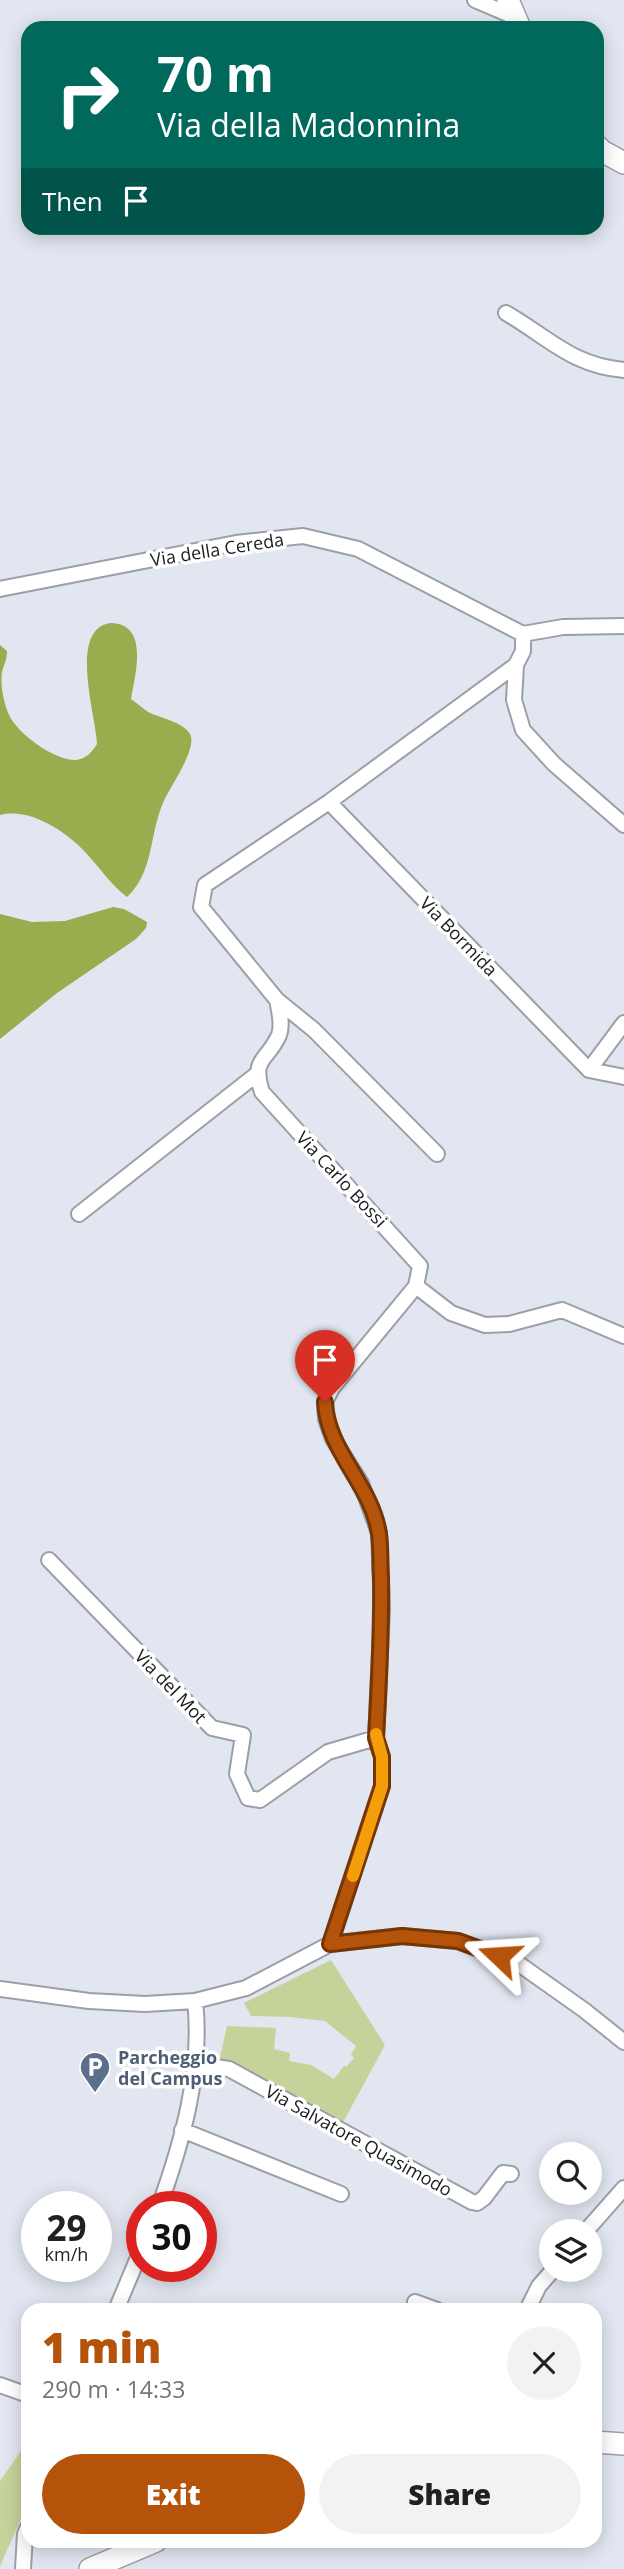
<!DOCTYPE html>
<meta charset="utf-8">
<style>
:root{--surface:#fff;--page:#f2f2f2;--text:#202124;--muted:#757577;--accent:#b45309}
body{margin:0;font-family:"Open Sans",sans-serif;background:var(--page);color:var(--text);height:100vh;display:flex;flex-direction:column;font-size:26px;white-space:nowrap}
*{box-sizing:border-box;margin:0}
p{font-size:23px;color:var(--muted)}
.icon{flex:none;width:38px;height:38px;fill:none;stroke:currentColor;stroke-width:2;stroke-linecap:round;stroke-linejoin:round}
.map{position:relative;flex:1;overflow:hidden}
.details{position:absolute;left:21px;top:2303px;width:581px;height:245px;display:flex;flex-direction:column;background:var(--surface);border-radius:21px;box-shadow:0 4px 18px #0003}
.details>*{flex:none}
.guide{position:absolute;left:21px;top:21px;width:583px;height:214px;border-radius:21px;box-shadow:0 4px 18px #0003;background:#00695c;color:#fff;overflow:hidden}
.controls{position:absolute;left:539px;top:2142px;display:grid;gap:14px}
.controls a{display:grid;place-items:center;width:63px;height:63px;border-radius:50%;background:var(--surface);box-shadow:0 4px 18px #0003;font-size:35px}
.speed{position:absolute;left:21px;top:2191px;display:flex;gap:14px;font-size:35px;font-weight:700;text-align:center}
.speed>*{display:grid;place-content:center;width:91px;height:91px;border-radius:50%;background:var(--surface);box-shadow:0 4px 18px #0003;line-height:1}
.speed small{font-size:18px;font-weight:400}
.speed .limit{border:10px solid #d22;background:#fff;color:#111}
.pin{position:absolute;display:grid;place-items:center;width:60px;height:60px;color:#fff;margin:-72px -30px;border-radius:50% 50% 50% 0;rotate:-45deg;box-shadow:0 0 7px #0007}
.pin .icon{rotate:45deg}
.me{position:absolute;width:77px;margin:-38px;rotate:290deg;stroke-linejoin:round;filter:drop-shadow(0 0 5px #0008)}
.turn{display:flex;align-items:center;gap:24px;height:147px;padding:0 21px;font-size:32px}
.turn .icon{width:91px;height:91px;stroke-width:2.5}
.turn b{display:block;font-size:49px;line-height:60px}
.then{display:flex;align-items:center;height:66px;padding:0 21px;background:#0003;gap:14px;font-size:26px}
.round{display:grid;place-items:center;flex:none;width:74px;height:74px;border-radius:37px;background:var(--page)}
.head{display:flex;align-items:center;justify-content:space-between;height:119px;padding:0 21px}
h1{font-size:42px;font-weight:800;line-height:52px;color:var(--accent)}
.button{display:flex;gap:14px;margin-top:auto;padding:14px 21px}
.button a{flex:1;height:80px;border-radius:42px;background:var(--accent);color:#fff;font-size:28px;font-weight:800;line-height:80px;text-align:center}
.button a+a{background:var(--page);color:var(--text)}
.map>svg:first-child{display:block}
</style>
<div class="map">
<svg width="624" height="2569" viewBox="0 0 624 2569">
<rect width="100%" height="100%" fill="#e1e6f0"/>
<path fill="#c5d299" d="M331,1960L385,2045L340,2128L220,2058L227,2026L276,2028L274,2049L290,2053L289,2061L311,2065L334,2079L344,2066L346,2067L354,2058L351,2055L356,2046L325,2021L290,2017L251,2016L244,2003Z
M28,2441V2503L0,2566V2481Z"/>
<path fill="#99ac4e" d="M110,623C150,623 135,675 131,699C137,703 142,708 148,712C160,718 183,722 190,734C198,749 169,788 163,803C149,835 154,872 127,897C111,885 100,868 86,853C67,832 30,807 0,815V645L7,651C7,660 4,664 2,672C0,685 4,704 9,715C18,734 55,761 76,760C86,759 92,752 97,744C96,715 68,630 110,623Z
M113,907L124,909L147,922L146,928L136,939L57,993L0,1039V914L32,922L65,921Z"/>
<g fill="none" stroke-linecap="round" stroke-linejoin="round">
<g stroke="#9b9fa8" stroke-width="18">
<path id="street" d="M475,0L515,17
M506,313C549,338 573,366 624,370
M0,589L236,543L303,536L358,549L523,634L563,627L624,626
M523,634V651L516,665L514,700L523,730L554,764L624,825
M329,802L589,1070
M277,1000L314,1030L437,1154
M589,1070L624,1023
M589,1070L624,1077
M79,1214L257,1074
M416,1286L451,1313L485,1325L509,1324L562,1310L624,1336
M49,1560L212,1728L243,1735L237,1774L248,1798L260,1800L328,1752L376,1738
M330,1944L382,1786V1757L376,1738L382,1609L379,1533L361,1483L333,1439L326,1419L325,1402L332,1388L416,1286L420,1266L262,1092C251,1057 267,1062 279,1035C283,1024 279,1011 277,1000L201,907L205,885L329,802L516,665
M0,1989L89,2001L145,2004L195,2001L246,1988L330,1944L402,1936L458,1941L519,1964L584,2010L624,2042
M195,2064L229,2069L472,2202L477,2203L484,2198L503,2173L511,2174
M182,2130L341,2194
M159,2207C182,2143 203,2070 195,2001
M586,2231L624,2188
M415,2302L437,2310
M116,2310L142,2248
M527,2310L539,2286L553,2270
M0,2385L28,2395
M23,2569L25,2534L28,2527"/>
</g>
<g stroke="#9b9fa8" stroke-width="24">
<path id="secondary" d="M508,0L520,28
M597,146L602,151L624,163
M595,2442L624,2444
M90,2569L156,2541"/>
</g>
<use href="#street" stroke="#fff" stroke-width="14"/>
<use href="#secondary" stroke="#fff" stroke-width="21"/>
</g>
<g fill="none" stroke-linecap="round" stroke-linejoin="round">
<g stroke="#753606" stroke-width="18">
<path id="route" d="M325,1402C327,1451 372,1485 379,1534C381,1548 380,1563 381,1577C382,1631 379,1684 376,1738L382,1757V1786L330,1944L402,1936L458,1941L499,1956"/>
</g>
<use href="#route" stroke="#b45309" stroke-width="12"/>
<path stroke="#f59e0b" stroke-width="12" d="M353,1876L382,1786V1757L376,1734"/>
</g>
<defs>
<g id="parking-pin" transform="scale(1.575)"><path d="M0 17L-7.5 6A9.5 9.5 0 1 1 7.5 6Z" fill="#5c6f8a" stroke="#fff"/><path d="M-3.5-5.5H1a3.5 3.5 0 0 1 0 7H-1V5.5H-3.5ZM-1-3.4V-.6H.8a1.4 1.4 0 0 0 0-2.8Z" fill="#fff"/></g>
</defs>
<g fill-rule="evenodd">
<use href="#parking-pin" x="95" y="2067"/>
</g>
<g text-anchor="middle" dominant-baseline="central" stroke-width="7" stroke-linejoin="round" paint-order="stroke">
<g font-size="18" fill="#1b1c20" stroke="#fff">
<text transform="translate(217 549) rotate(-9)">Via della Cereda</text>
<text transform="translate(459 936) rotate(46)">Via Bormida</text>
<text transform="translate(342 1179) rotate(47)">Via Carlo Bossi</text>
<text transform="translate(171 1686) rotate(46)">Via del Mot</text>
<text transform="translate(359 2140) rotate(29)">Via Salvatore Quasimodo</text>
</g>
<g font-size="18" font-weight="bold" fill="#4e5e75" stroke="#fff" text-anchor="start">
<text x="118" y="2057">Parcheggio<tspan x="118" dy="21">del Campus</tspan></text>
</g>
</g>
</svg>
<div class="controls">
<a><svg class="icon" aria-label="search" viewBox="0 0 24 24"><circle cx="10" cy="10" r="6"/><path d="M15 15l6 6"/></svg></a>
<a><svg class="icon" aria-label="layers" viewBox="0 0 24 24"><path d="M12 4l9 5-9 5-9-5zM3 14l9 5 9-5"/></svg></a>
</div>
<div class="speed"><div>29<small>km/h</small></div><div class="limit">30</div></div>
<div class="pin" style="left:325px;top:1402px;background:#d93025"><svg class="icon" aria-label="arrive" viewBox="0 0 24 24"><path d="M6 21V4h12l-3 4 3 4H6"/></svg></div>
<svg class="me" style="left:499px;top:1956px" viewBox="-20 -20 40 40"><path d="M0-17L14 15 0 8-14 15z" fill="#b45309" stroke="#fff" stroke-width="4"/></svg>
<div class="guide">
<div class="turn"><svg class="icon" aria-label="right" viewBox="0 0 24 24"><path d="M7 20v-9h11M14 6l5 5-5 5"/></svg><div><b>70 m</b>Via della Madonnina</div></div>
<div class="then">Then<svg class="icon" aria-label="arrive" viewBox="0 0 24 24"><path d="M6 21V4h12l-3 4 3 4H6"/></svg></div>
</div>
<section class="details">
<div class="head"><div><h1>1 min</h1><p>290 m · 14:33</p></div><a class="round"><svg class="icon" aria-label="close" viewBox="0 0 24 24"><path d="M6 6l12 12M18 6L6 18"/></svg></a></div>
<div class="button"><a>Exit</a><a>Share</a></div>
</section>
</div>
